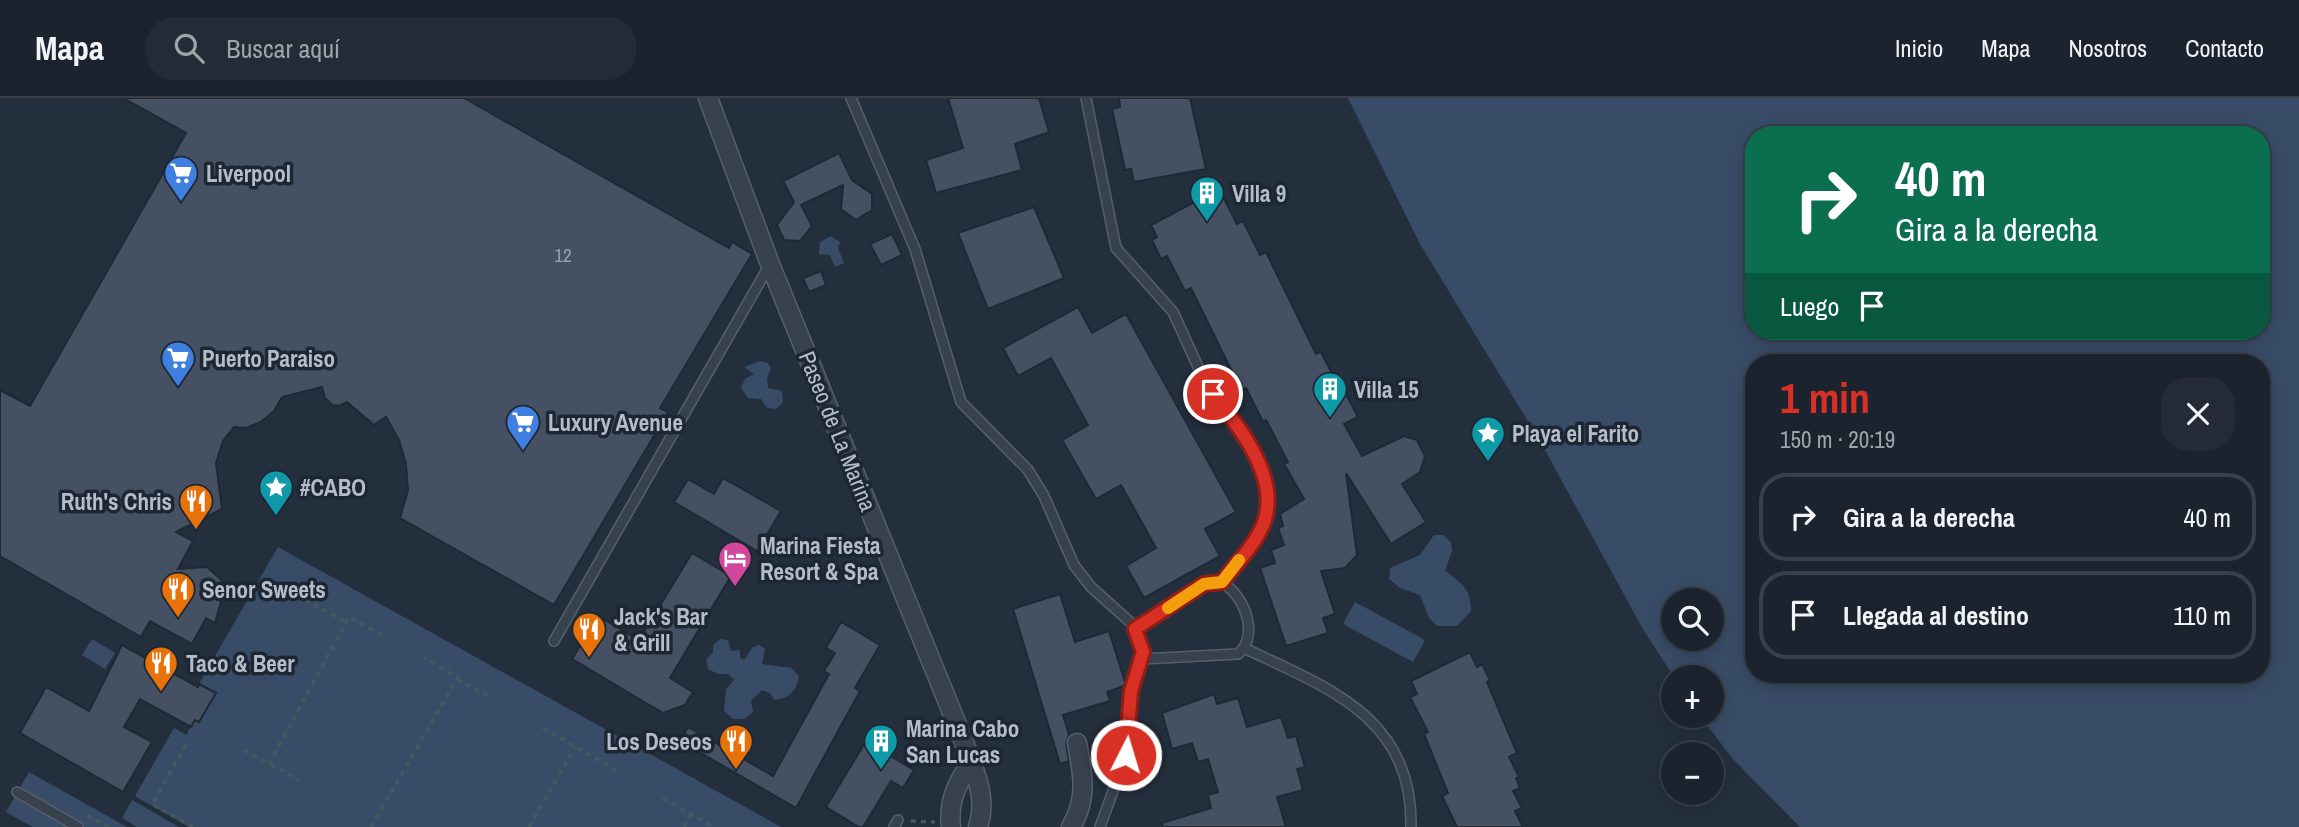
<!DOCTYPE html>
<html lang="es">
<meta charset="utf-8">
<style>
:root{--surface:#1b232e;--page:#242b36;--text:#f1f3f6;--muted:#a0a4aa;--line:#39404a;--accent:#d93025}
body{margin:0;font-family:"Archivo Narrow",sans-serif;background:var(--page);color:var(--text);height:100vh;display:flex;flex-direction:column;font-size:26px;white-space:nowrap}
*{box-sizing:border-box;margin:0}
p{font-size:23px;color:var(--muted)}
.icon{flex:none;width:38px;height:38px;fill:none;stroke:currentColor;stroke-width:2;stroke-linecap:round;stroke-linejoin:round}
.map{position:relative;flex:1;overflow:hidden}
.side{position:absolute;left:1745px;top:256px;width:525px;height:329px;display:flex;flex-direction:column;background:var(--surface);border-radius:28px;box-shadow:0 4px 18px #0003,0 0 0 2px var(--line)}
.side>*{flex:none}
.guide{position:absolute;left:1745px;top:28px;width:525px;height:214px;border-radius:28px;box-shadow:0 4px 18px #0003,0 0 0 2px var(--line);background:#0b6e4f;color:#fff;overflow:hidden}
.buttons{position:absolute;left:1661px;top:490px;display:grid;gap:14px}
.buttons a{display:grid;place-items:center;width:63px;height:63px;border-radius:50%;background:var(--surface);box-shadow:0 4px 18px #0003,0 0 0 2px var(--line);font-size:35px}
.pin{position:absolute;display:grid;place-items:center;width:60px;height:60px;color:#fff;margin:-30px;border:4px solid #fff;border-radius:50%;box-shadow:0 2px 7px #0007}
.me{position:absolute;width:77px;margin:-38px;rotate:5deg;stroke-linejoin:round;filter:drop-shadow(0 0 5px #0008)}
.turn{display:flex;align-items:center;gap:24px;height:147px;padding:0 35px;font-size:32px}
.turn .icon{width:91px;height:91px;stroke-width:2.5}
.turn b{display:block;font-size:49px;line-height:60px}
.then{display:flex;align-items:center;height:66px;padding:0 35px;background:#0003;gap:14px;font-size:26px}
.round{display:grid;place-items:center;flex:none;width:74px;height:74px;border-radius:28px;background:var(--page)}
.headline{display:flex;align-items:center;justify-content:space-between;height:119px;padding:0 35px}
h1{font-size:42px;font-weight:800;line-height:52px;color:var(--accent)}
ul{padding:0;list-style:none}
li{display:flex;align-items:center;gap:21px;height:88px;margin:0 14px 10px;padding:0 21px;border:4px solid var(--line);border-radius:28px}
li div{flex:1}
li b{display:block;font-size:26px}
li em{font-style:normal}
header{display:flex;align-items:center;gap:42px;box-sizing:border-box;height:98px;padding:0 35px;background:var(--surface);border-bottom:2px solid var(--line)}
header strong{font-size:33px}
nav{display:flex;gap:38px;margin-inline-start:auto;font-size:24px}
.search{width:490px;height:63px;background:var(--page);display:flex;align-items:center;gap:18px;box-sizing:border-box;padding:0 24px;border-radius:28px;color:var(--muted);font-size:26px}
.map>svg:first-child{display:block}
</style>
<header>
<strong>Mapa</strong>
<div class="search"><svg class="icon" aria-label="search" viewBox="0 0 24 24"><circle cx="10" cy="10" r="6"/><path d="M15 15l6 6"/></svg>Buscar aquí</div>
<nav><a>Inicio</a><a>Mapa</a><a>Nosotros</a><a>Contacto</a></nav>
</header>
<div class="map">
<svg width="2299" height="729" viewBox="0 0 2299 729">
<rect width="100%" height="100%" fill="#242f3e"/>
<path fill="#394c67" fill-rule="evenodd" d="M1348,0H2299V729H1800L1732,660L1700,618H1712V579H1674L1644,533L1540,343L1420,146ZM1754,37H2261V233H1754ZM2261,264V576H1754V264ZM1673,502H1712V541H1673Z
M831,138L840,144L838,150L844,165L835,169L830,157L819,156L820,144Z
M760,263L768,265L771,270L767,281L768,290L782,293L783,304L776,311L767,310L761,301L748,300L741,290L745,281L754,276L744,269Z
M1434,437H1443L1451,444L1452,453L1445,473C1462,485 1471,491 1471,513L1457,528H1437L1429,520L1420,497L1400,490L1389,481L1390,470L1420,457Z
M278,449L781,729H189L135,698L174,630L186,637L195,622L199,586Z
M1355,504L1425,542L1413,564L1343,526Z
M92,541L115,555L105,571L82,557Z
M720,541L728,542L731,553L740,552V560L744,562L753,549L759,547L765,551L762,566L791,570L799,578C796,594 789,600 774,602L770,595L762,592L751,603L753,614L744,621H733L724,613L726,591L734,582L728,576H718L708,571L706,561L713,555V547Z
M29,674L127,729H33L6,714Z
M132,702L179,729H137L122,720Z"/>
<path fill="#455162" stroke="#1f2835" stroke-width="2" d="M123,0H464L729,150L732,144L752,156L660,310L668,314L554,507L400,420L408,392L406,366L399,342L386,319L374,327L347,304L339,308L332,307L325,300L322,289L282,299L274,313L261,324L246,330L234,329L223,343L216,365L222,411L176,434L193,443L178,471L207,469L226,486L215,525L206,520L192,546L150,523L141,539L0,458V292L30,308L186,35Z
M948,0H1039L1049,34L1015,46L1022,72L936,95L926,62L963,50Z
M1119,0H1190L1206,71L1134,84L1131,71L1125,72L1112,11L1120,9Z
M839,55L852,82L872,96V112L856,122L841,111L843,87L801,107L812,128L800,143L784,142L777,127L794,104L783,83Z
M1219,91L1237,126L1243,123L1260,157L1266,154L1316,256L1321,254L1339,289L1342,288L1358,319L1344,326L1362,358L1404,338L1417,342L1425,358L1420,374L1402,386L1426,424L1391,446L1346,375L1357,457L1345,470L1321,473L1335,516L1323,520L1328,535L1286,548L1260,470L1275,465L1271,452L1284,447L1278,430L1283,428L1280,416L1304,401L1284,366L1288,364L1266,322L1263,324L1246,290L1241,292L1191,190L1185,193L1167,158L1161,161L1152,142L1157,139L1151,127Z
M1034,109L1064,180L988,211L958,135Z
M892,136L902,157L881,167L870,146Z
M821,173L826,187L809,194L803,180Z
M1078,209L1092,235L1126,216L1236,414L1205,431L1220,458L1144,500L1126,468L1156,450L1121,387L1096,401L1062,342L1088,327L1051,260L1018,278L1003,250Z
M723,380L781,413L757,453L674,404L688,381L714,396Z
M692,455L731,478L670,580L693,594L685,607L663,615L572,561L598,518L639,542Z
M1060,496L1075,544L1109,533L1126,587L1107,594L1110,603L1063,617L1069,637L1066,646L1069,663L1060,666L1013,511Z
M841,524L880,547L855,590L860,593L796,710L680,643L688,629L773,678L829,576L824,573L835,555L826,550Z
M122,547L198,589L199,586L216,595L199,624L195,622L191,629L140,601L124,629L152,644L123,694L20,635L46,589L89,613Z
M1470,554L1477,569L1482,566L1490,582L1487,584L1517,655L1509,659L1519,679L1516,680L1520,690L1513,693L1522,710L1515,713L1523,729H1457L1442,698L1448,695L1424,636L1428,634L1410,599L1417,596L1411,583Z
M1214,596L1217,606L1238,600L1247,629L1281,619L1288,640L1296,638L1305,669L1297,671L1303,692L1277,699L1286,729H1163L1162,725L1211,710L1208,697L1218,694L1208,661L1198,664L1192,645L1172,651L1162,615Z
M866,643L914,672L903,690L891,683L863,729H859L826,709Z"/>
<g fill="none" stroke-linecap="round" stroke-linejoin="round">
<g stroke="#565f6c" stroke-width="12">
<path id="lane" d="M851,0L915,151L961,304L1028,372L1044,398L1074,467L1091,489L1130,524L1143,547L1142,561L1131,593L1126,657L1100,729
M1086,0L1116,150L1173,214L1204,282L1245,338L1263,381L1266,403L1263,425L1248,452L1222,484
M1135,531L1204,487L1218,483C1243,492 1261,537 1238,556L1142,561
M554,543L769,168
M1244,550C1328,590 1413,619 1411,729
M17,694L78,729
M894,729L898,722"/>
</g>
<g stroke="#565f6c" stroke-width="21">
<path id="street" d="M708,0L770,166L964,644C974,672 988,700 978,729
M951,729C948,704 956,684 972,665
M1071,729C1088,700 1083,677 1077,645"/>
</g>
<path stroke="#44595c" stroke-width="3.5" stroke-dasharray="5 5" stroke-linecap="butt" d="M296,497L346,524
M457,581L488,598
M543,630L616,672
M186,647L152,706L193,729
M244,652L299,682
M269,666L349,519L385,538
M663,700L714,729
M87,717L109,729
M911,723L935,724
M371,729L458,579L424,560
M529,729L575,649
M684,729L691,716"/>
<use href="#lane" stroke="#38414e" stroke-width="9"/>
<use href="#street" stroke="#38414e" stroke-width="18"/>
</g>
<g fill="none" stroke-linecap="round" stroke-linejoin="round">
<g stroke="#8d1f18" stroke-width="18">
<path id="route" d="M1126,657L1131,593L1143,554L1135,531L1204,486L1222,484C1236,466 1254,448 1263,427C1282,381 1239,329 1213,296"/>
</g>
<use href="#route" stroke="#d93025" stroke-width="12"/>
<path stroke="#f59e0b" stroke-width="12" d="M1168,510L1204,486L1222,484L1239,462"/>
</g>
<defs>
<g id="supermarket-pin" transform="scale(1.75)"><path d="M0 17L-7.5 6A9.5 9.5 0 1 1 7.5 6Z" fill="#3f7fe0" stroke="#1d2633"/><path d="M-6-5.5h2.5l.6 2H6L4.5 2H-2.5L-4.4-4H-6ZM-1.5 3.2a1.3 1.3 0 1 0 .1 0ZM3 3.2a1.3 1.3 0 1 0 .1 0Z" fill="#fff"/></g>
<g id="building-pin" transform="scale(1.75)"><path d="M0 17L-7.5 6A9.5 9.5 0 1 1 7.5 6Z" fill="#0f9aa8" stroke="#1d2633"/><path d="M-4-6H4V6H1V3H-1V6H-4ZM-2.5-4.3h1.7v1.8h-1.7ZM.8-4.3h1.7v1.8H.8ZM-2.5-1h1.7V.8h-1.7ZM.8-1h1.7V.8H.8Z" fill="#fff"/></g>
<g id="sight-pin" transform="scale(1.75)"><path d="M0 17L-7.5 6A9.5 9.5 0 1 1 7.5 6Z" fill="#0f9aa8" stroke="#1d2633"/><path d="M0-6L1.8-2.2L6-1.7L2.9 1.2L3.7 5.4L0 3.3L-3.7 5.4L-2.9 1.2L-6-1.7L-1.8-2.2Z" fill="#fff"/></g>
<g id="restaurant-pin" transform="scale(1.75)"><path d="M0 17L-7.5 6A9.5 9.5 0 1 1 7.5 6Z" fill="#e8710a" stroke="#1d2633"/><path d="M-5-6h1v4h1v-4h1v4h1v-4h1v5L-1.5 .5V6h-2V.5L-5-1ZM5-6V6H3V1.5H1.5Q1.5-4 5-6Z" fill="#fff"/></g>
<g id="hotel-pin" transform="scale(1.75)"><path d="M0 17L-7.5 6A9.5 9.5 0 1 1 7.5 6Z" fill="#d1479c" stroke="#1d2633"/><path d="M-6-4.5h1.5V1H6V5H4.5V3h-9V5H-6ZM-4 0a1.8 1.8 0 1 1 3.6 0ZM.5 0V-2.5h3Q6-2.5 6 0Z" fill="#fff"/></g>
</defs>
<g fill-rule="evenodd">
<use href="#supermarket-pin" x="181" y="75"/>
<use href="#building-pin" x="1207" y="95"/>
<use href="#supermarket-pin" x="178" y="260"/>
<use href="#building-pin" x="1330" y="291"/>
<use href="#supermarket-pin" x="523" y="324"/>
<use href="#sight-pin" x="1488" y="335"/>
<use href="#sight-pin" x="276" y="389"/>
<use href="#restaurant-pin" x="196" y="403"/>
<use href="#hotel-pin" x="735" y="460"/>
<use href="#restaurant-pin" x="178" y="491"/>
<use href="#restaurant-pin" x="589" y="531"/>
<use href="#restaurant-pin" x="161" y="565"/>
<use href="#restaurant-pin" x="736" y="643"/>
<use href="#building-pin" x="881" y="643"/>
</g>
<g text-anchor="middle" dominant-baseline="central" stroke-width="7" stroke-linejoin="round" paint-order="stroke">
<g font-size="19" fill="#98a1af">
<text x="563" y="157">12</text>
</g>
<g font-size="23" font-weight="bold" fill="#b4bcc9" stroke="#1d2633" text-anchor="start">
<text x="206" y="75">Liverpool</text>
<text x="1232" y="95">Villa 9</text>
<text x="202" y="260">Puerto Paraiso</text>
<text x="1354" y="291">Villa 15</text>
<text x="548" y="324">Luxury Avenue</text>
<text x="1512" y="335">Playa el Farito</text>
<text x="300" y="389">#CABO</text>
<text x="172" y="403" text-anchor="end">Ruth's Chris</text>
<text x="760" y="447">Marina Fiesta<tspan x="760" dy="26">Resort &amp; Spa</tspan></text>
<text x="202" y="491">Senor Sweets</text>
<text x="614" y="518">Jack's Bar<tspan x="614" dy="26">&amp; Grill</tspan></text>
<text x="186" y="565">Taco &amp; Beer</text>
<text x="906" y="630">Marina Cabo<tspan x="906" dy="26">San Lucas</tspan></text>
<text x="712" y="643" text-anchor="end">Los Deseos</text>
</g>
<g font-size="23" fill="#b4bcc9" stroke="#1d2633">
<text transform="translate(838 333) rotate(68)">Paseo de La Marina</text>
</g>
</g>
</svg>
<div class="buttons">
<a><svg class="icon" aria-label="search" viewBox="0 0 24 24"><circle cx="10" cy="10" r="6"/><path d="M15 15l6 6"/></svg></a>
<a>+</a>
<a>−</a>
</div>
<div class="pin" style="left:1213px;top:296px;background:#d93025"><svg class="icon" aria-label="arrive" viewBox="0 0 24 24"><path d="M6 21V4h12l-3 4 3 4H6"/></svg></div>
<svg class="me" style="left:1126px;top:657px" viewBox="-20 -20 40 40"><circle r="17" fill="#d93025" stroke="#fff" stroke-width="3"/><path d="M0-11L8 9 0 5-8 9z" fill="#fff"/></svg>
<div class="guide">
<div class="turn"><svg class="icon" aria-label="right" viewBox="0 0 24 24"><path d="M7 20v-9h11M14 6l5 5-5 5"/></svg><div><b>40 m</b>Gira a la derecha</div></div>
<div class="then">Luego<svg class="icon" aria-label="arrive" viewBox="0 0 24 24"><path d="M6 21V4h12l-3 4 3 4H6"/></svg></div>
</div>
<section class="side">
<div class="headline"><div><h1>1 min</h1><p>150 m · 20:19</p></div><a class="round"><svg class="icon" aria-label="close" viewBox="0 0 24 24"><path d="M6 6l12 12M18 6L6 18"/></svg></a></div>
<ul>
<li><svg class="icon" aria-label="right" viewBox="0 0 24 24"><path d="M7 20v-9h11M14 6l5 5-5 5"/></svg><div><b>Gira a la derecha</b></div><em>40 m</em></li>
<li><svg class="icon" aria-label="arrive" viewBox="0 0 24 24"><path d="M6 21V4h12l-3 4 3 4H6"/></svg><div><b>Llegada al destino</b></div><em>110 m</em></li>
</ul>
</section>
</div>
